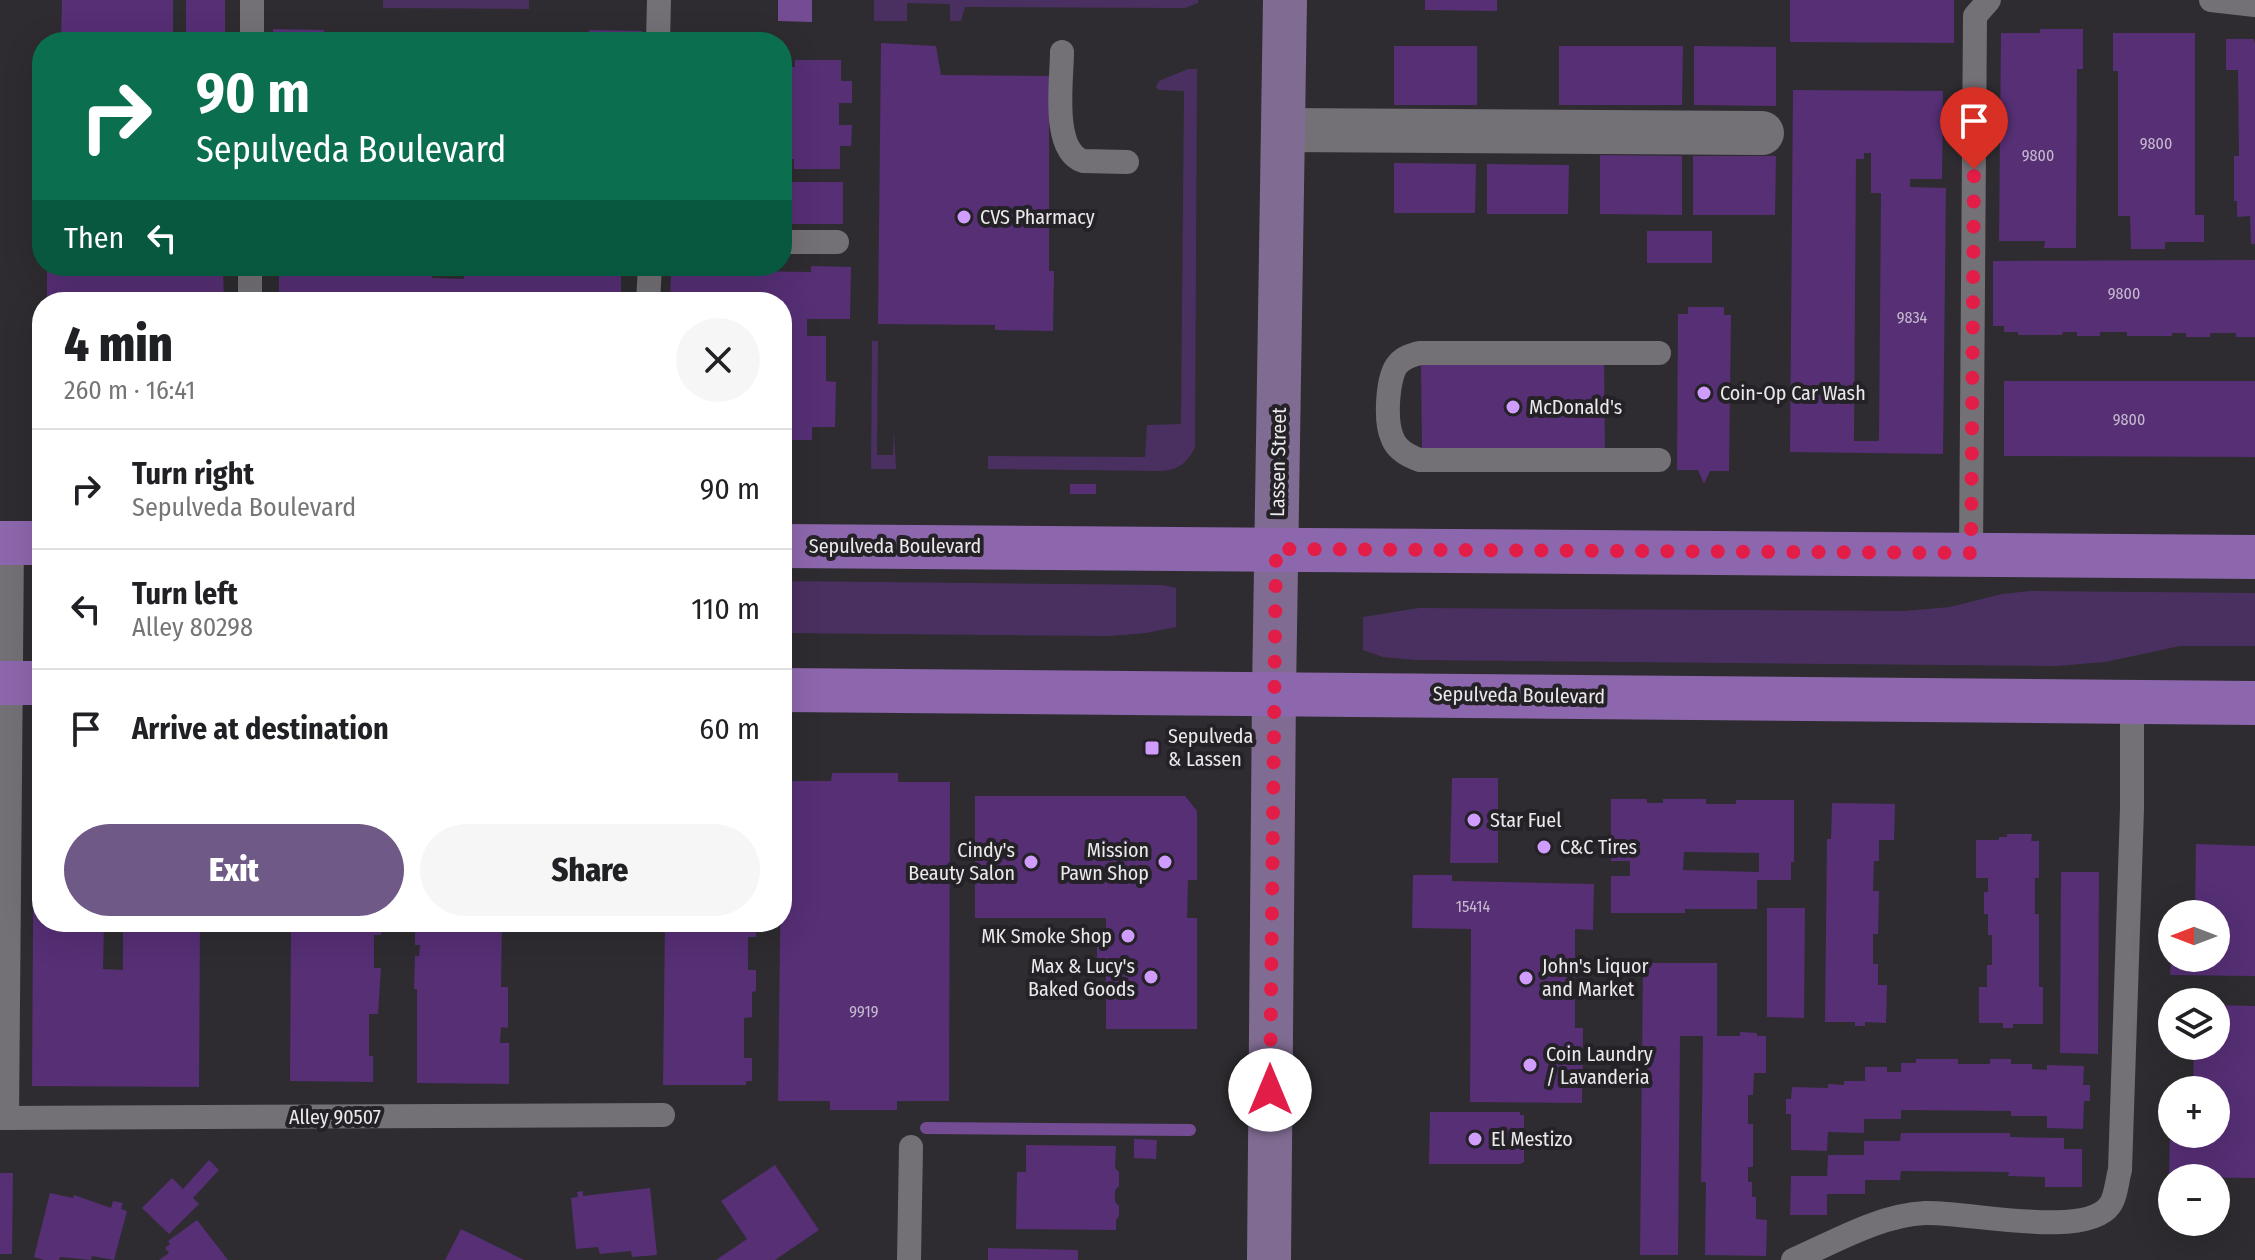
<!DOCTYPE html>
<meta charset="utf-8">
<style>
:root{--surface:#fff;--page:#f6f6f6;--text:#202124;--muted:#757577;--line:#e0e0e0;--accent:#6f5986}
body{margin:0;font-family:"Fira Sans Condensed",sans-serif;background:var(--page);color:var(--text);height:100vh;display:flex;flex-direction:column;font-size:30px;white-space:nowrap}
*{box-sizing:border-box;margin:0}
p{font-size:26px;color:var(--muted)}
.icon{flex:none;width:44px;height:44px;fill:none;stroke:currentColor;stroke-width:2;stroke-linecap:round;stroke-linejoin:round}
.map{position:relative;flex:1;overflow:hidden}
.sheet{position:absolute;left:32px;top:292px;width:760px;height:640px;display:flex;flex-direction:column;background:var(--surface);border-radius:32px;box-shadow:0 8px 32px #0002}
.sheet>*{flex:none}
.banner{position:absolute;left:32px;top:32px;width:760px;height:244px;border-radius:32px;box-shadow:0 8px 32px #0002;background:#0b6e4f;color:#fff;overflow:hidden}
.needle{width:52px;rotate:270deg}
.tools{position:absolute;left:2158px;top:900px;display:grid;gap:16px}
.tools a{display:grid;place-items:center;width:72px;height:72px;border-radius:50%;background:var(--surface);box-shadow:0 8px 32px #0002;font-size:40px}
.pin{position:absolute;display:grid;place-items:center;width:68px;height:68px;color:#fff;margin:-82px -34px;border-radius:50% 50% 50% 0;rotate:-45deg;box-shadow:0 0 8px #0007}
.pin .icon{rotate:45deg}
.me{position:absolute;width:88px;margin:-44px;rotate:0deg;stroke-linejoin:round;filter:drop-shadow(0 0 6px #0008)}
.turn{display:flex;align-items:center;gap:28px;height:168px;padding:0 32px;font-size:36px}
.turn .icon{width:104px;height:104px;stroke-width:2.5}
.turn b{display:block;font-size:56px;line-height:68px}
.then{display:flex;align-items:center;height:76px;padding:0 32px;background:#0003;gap:16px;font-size:30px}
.round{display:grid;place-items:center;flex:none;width:84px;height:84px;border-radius:42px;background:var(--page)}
.overview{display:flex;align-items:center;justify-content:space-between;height:136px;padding:0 32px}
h1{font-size:48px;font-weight:800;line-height:60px}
.cta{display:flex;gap:16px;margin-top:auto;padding:16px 32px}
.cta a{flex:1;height:92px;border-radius:48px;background:var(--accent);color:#fff;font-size:32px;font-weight:800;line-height:92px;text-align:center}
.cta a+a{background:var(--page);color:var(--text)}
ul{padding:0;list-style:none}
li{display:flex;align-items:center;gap:24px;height:120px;padding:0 32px;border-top:2px solid var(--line)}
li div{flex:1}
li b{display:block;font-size:30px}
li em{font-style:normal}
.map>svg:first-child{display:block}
</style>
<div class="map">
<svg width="2255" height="1260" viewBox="0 0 2255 1260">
<rect width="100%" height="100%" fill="#2e2c30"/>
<path fill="#4a3060" d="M383,0H529V9L383,8Z
M874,0H1198V3L1185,8L965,7L961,21H950V4L907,3V21H874Z
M1188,69H1197L1195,447C1188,463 1178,470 1161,471L988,469V456L1145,457L1147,425L1181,424L1184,91L1159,90L1156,87L1159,81Z
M872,341H878L877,455H893L894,431L896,469H871Z
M782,581L1163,585L1176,588V627L1146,633L1110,636L782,633Z
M2030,591L2255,593V646H2180L2105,662L2056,666L1416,660L1383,657L1363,650V617L1419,608L1904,611L1950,607L2002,594Z"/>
<path fill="#734c94" d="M778,0H812V22L778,21Z"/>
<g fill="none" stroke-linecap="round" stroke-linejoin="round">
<path stroke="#734c94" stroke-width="12" d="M926,1128L1190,1130"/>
</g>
<path fill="#562f75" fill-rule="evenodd" d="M62,0H173V40L151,39V42L61,40Z
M186,0H225V42H186Z
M1425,0H1497V11L1425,10Z
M1790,0H1954V43L1790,42Z
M273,29L324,30L323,42H273Z
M2040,29H2083V69H2077L2076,248H2044L2045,241H1999L2001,33H2040Z
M589,30L642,31L641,42H588Z
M2113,33H2195V215H2204V242H2165V249H2131L2130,216H2118V71H2113Z
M2226,39H2254L2255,44V244H2251L2250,216L2237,217V201H2234V156H2239L2238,70H2226Z
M881,43L936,46L941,75L1060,76V121H1049V271H1054L1053,331L995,330V325L878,324Z
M1394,46H1477V105H1394Z
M1559,46H1683L1682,105H1559Z
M1694,46L1776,47V106L1694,105Z
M795,60H841V81H852V103H839V125H852L851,146H840V169H794V159H782V67H795Z
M1793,90L1943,91L1942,179H1910V187L1946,188L1943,454L1790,452ZM1864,153H1871V193H1881L1879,441H1854L1856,159H1864Z
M1600,155L1682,156V215L1600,214Z
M1693,156H1776L1775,215H1693Z
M1394,163L1476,164L1475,213H1394Z
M1487,164L1569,165L1568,214H1487Z
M782,182H843V224H782Z
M1647,231H1712V263H1647Z
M2255,260V337H2236V333H2210V337H2186V333H2172V336H2127V332H2100V336H2077V332H2063L2062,335H2018V332H2004V326H1993V261Z
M47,266H85V269L186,266V273H223L224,302H47Z
M279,266H433L432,278L464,279V266H617V273H621V299H627V302L358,297V302H271V295H279Z
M710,266H750V271L811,272V266L851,267L850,319H807V336H826V381L836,382L835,427H812V440H790V427H782V302H670L671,271L710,272Z
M1688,307H1724V315H1731L1729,471H1710L1704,484L1698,470H1677L1678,314H1688Z
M1604,359L1605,451L1422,449L1421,365Z
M2004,381H2255V457L2004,456Z
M1070,484H1096V494H1070Z
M832,773H898V782H950L949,1101H897V1110H830V1101H778L782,781H831Z
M34,775H42V922H104L103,969L123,970V922H200L199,1087L32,1086Z
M1452,778H1498V863H1450Z
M975,796H1185L1197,811V880H1188L1187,918H1197V1029H1106V970H1097V942H1106V918H975Z
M1611,799H1647V803H1663V799H1706V804H1736V800H1794V862H1791V880H1757V909H1685V913H1611V876H1630V861H1611ZM1684,852L1759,853V872L1683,870Z
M1832,803L1895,804L1894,840H1879V861H1874L1873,891H1879L1878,934H1873V964H1878V985H1887L1886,1023L1865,1022V1026H1855V1022H1825L1827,839H1831Z
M2007,834H2032L2031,841H2039V878H2035V914H2039V987H2043V1024H2013V1028H2003V1023H1979V987H1987V965H1992V935H1988V914H1984V892H1988V878H1976V840H1999V837H2007Z
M2196,844L2255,846V976L2170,975L2171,958H2216V914H2195Z
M2061,872H2099L2098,1054L2060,1053Z
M1413,875H1452V881L1594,884L1593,930L1575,929V1028H1583L1582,1103L1470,1102L1471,929L1412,928Z
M1767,908H1805L1804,1018L1767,1017Z
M291,922H382L381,935H374V968H381L378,1014H369V1056H373V1082L290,1081Z
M415,922H502L501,987H508V1028L501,1027L500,1043H509V1084L417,1083V989H414L415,956H419L420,945H415Z
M665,922H756V937H748V970H756V991L752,992V1017L744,1018V1058H752V1081H746V1085H663Z
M1643,963H1717V1036H1740V1032L1757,1033V1036H1766V1073H1754L1753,1095H1748V1124H1753V1167H1748V1182H1752V1197H1756V1219L1767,1220L1766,1256L1705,1255L1706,1182H1701L1703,1036H1680L1678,1255H1640Z
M2216,1005L2255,1006V1178L2169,1177L2170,1134H2216V1090H2193L2194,1053H2170V1046H2216Z
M1916,1059H1958V1064H1990V1059H2011V1064H2032V1069L2047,1070V1065L2084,1066L2083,1085H2090V1101H2084L2083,1129L2047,1128V1116H2011V1111L1901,1110V1119H1864V1133L1828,1132L1827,1151L1791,1150V1114H1786V1099H1791L1792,1087L1828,1088V1084L1844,1085V1081H1865V1067H1887V1072H1901V1063H1916Z
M1430,1112H1520V1115H1524V1162L1520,1164H1429Z
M1901,1133H2010V1137L2064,1138V1149H2082V1187H2045V1177L2008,1176L2009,1172L1901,1171L1900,1180H1865V1194H1827V1215H1790L1791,1176H1827L1828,1155H1864V1141H1900Z
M1134,1139L1157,1140L1156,1159L1134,1158Z
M1026,1145L1116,1146L1115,1168L1119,1172V1186L1115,1190V1202L1119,1206V1216L1116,1220V1230L1016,1229L1017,1172H1026Z
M209,1160L219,1170L193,1198L199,1204L169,1234L142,1208L172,1178L183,1189Z
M775,1165L819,1230L775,1260H716L747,1239L721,1201Z
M0,1173H13L12,1254H0Z
M650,1188L657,1255L632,1257L631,1251L600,1254L598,1247L576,1249L571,1198L578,1197L577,1192L583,1191V1196Z
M50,1193L73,1198L74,1195L111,1208L113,1201L123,1203L121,1209L127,1211L114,1260L92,1256L91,1260L60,1257L59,1260H44L34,1257Z
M197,1220L228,1260H159L169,1253L165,1248L170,1244L168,1241Z
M461,1229L524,1260H445Z
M988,1248L1078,1250V1260H988Z"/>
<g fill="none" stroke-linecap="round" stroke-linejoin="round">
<path stroke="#737176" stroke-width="24" d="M2211,0L2255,5
M252,42V0
M658,42L659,0
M1062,52C1062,80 1051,150 1083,161L1127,162
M782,242H837
M250,302V266
M648,302L650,266
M1659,353H1420C1412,355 1404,357 1398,364C1387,376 1385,421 1392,437C1396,449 1408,456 1420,460H1659
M1971,553L1975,16L1989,0
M0,1118L663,1115
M7,1118L12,543
M909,1260L911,1147
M1793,1260C1834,1242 1880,1215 1925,1213C1965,1211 2086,1240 2110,1205C2116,1197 2117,1180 2120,1170L2132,809V703"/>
<path stroke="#737176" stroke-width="44" d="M1284,130L1762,133"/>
<path stroke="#806c92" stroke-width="44" d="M1269,1260L1274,693L1285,0"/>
<path stroke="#8d67ad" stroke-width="44" d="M0,543H42
M782,546L2255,557
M0,683H42
M782,690L2255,703"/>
</g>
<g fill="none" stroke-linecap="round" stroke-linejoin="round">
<path stroke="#e11d48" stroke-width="14" stroke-dasharray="0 25.2" d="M1270,1090L1276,549L1971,553L1974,169"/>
</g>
<g fill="#d09dfe" stroke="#242226" stroke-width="3">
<circle cx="964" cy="217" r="8"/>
<circle cx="1704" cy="393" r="8"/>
<circle cx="1513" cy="407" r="8"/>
<rect x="1144" y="740" width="16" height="16" rx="4"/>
<circle cx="1474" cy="820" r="8"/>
<circle cx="1544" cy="847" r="8"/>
<circle cx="1031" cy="862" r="8"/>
<circle cx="1165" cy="862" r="8"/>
<circle cx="1128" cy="936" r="8"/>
<circle cx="1151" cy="977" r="8"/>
<circle cx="1526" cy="978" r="8"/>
<circle cx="1530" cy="1065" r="8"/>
<circle cx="1475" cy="1139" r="8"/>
</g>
<g text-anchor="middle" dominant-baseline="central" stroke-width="8" stroke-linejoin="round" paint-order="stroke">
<g font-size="16" fill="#c6bace">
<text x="2156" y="143">9800</text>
<text x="2038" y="155">9800</text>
<text x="2124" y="293">9800</text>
<text x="1912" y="317">9834</text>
<text x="2129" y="419">9800</text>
<text x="1473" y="906">15414</text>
<text x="864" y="1011">9919</text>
</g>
<g font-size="20" fill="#ebe9ec" stroke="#242226" text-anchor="start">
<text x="980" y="217">CVS Pharmacy</text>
<text x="1720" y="393">Coin-Op Car Wash</text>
<text x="1529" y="407">McDonald's</text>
<text x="1168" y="736">Sepulveda<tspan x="1168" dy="23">&amp; Lassen</tspan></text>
<text x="1490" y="820">Star Fuel</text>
<text x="1560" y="847">C&amp;C Tires</text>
<text x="1015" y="850" text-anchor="end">Cindy's<tspan x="1015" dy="23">Beauty Salon</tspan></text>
<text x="1149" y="850" text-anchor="end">Mission<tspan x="1149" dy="23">Pawn Shop</tspan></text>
<text x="1112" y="936" text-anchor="end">MK Smoke Shop</text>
<text x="1135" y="966" text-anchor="end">Max &amp; Lucy's<tspan x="1135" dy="23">Baked Goods</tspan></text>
<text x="1542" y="966">John's Liquor<tspan x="1542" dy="23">and Market</tspan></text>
<text x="1546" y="1054">Coin Laundry<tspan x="1546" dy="23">/ Lavanderia</tspan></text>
<text x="1491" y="1139">El Mestizo</text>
</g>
<g font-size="20" fill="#ebe9ec" stroke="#242226">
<text transform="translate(1278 462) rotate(-89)">Lassen Street</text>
<text x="895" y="546">Sepulveda Boulevard</text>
<text transform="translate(1519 695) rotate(1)">Sepulveda Boulevard</text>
<text x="335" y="1117">Alley 90507</text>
</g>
</g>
</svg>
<div class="tools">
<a><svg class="needle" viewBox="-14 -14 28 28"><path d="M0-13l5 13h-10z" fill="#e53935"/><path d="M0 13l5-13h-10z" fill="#757577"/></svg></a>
<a><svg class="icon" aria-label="layers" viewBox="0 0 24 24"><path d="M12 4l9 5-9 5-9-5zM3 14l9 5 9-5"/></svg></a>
<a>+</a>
<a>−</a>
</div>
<div class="pin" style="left:1974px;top:169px;background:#d93025"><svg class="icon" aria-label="arrive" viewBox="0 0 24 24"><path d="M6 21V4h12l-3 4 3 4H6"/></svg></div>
<svg class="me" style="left:1270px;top:1090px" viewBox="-20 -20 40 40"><circle r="19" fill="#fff"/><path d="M0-13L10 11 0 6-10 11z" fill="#e11d48"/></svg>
<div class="banner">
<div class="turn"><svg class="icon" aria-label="right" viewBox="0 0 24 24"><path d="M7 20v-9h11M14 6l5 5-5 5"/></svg><div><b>90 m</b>Sepulveda Boulevard</div></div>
<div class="then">Then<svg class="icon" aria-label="left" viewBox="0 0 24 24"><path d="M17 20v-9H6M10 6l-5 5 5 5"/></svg></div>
</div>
<section class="sheet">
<div class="overview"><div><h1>4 min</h1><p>260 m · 16:41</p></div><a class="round"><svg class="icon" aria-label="close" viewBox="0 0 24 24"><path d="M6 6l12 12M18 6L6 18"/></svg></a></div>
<ul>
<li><svg class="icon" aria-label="right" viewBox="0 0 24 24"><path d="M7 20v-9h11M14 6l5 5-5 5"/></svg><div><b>Turn right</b><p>Sepulveda Boulevard</p></div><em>90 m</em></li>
<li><svg class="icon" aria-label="left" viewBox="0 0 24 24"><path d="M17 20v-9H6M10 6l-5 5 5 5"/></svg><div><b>Turn left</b><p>Alley 80298</p></div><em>110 m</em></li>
<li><svg class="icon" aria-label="arrive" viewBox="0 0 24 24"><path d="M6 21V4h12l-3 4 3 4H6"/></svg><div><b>Arrive at destination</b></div><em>60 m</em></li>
</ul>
<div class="cta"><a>Exit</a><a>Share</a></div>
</section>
</div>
